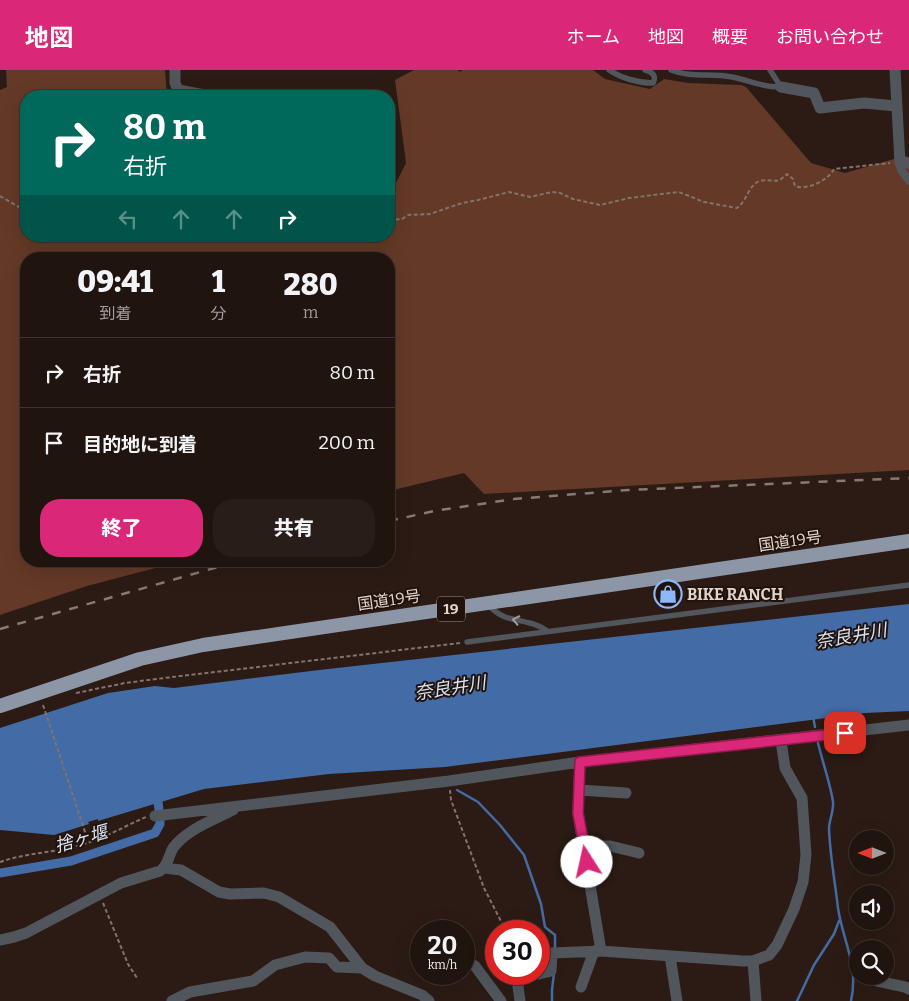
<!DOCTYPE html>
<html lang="ja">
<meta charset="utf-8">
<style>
:root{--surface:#20140f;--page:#281d18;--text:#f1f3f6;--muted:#a29e9e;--line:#3d332f;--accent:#db2777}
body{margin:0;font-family:Bitter,"Noto Sans JP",serif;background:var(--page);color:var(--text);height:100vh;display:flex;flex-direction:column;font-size:19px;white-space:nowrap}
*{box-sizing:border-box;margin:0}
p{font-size:16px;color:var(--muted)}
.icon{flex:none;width:28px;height:28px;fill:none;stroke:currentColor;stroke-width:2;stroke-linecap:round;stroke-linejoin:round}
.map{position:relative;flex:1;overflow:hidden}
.sheet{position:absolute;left:20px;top:182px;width:375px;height:315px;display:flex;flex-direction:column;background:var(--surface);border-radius:20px;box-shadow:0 5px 20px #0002,0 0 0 1px var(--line)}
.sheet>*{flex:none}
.guide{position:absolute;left:20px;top:20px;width:375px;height:152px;border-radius:20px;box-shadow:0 5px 20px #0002,0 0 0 1px var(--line);background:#00695c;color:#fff;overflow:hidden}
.needle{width:32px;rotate:270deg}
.buttons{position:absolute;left:849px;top:760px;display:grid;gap:10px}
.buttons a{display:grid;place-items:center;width:45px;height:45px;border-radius:50%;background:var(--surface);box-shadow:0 5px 20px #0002,0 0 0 1px var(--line);font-size:25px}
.speed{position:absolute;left:410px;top:850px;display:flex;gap:10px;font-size:25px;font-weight:700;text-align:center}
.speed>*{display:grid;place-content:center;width:65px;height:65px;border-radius:50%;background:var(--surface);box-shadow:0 5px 20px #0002,0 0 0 1px var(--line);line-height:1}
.speed small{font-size:12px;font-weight:400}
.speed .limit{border:8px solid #d22;background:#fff;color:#111}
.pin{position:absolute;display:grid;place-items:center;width:42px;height:42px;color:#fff;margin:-21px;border-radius:10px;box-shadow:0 2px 8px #0006}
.me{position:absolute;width:55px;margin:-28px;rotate:350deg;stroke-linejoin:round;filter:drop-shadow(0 0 4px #0008)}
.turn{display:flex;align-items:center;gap:18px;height:105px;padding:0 20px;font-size:22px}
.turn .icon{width:65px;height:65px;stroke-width:2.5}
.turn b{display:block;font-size:35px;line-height:42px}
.lanes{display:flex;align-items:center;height:48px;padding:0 20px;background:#0003;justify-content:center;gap:25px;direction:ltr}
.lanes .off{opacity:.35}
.eta{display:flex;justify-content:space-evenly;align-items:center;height:85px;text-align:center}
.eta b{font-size:30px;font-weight:800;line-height:35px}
.button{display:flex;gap:10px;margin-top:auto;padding:10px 20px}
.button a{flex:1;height:58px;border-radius:20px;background:var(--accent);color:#fff;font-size:20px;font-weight:800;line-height:58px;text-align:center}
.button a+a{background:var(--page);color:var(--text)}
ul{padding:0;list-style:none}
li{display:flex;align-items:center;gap:15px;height:70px;padding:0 20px;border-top:1px solid var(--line)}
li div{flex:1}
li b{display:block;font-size:19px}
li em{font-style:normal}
header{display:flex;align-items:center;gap:30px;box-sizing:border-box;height:70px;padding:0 25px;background:var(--accent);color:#fff}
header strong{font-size:24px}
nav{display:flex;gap:28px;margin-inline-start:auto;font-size:18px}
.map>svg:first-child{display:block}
</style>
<header>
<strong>地図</strong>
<nav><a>ホーム</a><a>地図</a><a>概要</a><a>お問い合わせ</a></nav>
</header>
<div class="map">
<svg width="909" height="931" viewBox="0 0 909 931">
<rect width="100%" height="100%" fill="#2b1b14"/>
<path fill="#643927" d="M6,0H165L167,26H26V166H389V127L406,93L395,10L414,0H458L459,2L463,0H593L605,9L650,19L664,9L688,13L741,15L746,17L811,93L845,103L904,86L909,87V400L484,424L464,403L389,421V189H26V491H182L87,516L0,545V20L7,17Z"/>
<path fill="#436ba5" d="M909,534V641L865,643L445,697L329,704L204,719L98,751V749L88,752L89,754L54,765L0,760V658L108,623L155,616L174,618L319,600Z"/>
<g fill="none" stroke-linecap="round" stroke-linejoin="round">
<path stroke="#436ba5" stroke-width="2.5" d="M813,646L815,657
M818,673C822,690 831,716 833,732C834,741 829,750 829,759C830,785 835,812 838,838C843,872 859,895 851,931
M457,720L478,732L500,755L524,785L541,834L545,857L555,865V880
M552,931V920L554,903
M797,931L814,895L834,864L839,851"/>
<path stroke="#436ba5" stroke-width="9" d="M157,723L159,740
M0,803L71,791L155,763L160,754V749"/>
<path stroke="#81736d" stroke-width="2" stroke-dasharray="4 2.5" stroke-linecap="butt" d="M0,126L19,137L26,139
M389,150L402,149L408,145L430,144L462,133L478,130L509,122L530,127L552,122L560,123L573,129L600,135L629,128L679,122L704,132L737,138C747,131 749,114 760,111C767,109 773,112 780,110L787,104L793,109L795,116C806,121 829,110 834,99L890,93
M76,623L125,613L156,609L460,573
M43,635L86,765
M450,720L451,730L484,818L506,861
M0,792C25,783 52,783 77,776C101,770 123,757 146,747
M103,833L128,894L137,908"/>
<path stroke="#51565d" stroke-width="5.5" d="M609,0C621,8 638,13 653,13C657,5 652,2 645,0
M671,0C691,8 711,3 732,7C749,10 763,18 781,17
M770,0L781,17
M488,534C505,556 527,546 547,561
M467,572L909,515"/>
<path stroke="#51565d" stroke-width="8" d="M900,93L901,100L909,111"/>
<path stroke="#51565d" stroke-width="11" d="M175,0V13L178,20L210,26
M895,0L900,93H909
M781,17L814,23L820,38L864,33L896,36
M580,692L578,743L601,881
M579,720L626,723
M155,746L449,711L580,692L909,655
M584,774L591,776H610L639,783
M165,798L181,800L219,822L230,824L264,823L279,827L330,857L362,898L375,906L422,925L429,931
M0,870L14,867L26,863L121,813L160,801C169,795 168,786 173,778C187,759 214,750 233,740
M670,886L677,931
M464,890L475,896L501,931
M753,891L756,931
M539,904L551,901L552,883L601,881L743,891H753L769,885L777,875L794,839L803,812L806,785L802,728L785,698L781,671
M877,911L905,917L909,919
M581,917L594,881
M172,931L190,922L253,911L275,895L305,887L329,888L337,897L362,898
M520,931L517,909L538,904"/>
<path stroke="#8c96a6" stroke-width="14" d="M0,636L140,589L203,575L909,471"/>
<path stroke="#877973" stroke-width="2.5" stroke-dasharray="9 9" stroke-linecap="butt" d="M389,451L434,441L514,429L628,420L909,408
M0,559L239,491"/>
</g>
<defs><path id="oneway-chevron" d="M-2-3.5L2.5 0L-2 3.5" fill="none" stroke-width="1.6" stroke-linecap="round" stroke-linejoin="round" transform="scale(1.25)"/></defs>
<use stroke="#a09b9c" href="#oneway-chevron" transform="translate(516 550) rotate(-168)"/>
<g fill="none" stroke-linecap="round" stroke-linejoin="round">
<g stroke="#8e194d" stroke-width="12">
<path id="route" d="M587,792L578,743L580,692L845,663"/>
</g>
<use href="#route" stroke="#db2777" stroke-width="9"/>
</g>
<defs>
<g id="shop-ring" transform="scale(1.4375)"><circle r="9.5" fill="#21120b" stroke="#8cb9fc" stroke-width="1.5"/><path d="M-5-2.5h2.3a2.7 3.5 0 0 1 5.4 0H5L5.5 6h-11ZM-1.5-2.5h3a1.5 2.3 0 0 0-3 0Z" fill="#8cb9fc"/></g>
</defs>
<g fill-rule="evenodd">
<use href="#shop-ring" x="668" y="524"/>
</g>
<g text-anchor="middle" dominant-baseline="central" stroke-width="4" stroke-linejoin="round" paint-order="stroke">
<rect fill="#21120b" stroke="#a79a94" stroke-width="1" x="437" y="526.5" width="28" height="25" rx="4"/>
<g font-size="15" font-weight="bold" fill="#e0d4cf">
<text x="451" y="539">19</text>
</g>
<g font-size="16" fill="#e0d4cf" stroke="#21120b">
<text transform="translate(790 471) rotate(-8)">国道19号</text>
<text transform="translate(389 530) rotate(-8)">国道19号</text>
</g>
<g font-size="16" font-weight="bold" fill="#e0d4cf" stroke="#21120b" text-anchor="start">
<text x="687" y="524">BIKE RANCH</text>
</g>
<g font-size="18" font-style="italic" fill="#d7e3f4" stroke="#21120b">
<text transform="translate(851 566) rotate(-10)">奈良井川</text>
<text transform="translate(450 618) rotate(-9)">奈良井川</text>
<text transform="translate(81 769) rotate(-16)">捨ヶ堰</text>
</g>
</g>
</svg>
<div class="buttons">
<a><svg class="needle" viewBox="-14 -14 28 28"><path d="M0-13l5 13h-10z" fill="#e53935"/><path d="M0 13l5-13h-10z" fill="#a29e9e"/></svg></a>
<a><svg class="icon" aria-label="sound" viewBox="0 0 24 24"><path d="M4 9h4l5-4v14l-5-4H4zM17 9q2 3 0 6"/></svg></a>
<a><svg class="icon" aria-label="search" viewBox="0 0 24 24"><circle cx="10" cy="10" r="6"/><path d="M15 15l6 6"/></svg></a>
</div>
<div class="speed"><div>20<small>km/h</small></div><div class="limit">30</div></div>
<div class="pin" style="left:845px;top:663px;background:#d93025"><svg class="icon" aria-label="arrive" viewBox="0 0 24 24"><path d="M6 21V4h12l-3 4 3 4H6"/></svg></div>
<svg class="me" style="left:587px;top:792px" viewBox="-20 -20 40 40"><circle r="19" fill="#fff"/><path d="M0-13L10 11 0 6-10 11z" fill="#db2777"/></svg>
<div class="guide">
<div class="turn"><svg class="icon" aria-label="right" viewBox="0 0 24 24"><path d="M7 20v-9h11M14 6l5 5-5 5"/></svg><div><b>80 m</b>右折</div></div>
<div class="lanes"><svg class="icon off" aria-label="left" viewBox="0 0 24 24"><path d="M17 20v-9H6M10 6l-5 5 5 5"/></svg><svg class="icon off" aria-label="ahead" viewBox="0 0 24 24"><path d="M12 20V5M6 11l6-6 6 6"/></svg><svg class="icon off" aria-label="ahead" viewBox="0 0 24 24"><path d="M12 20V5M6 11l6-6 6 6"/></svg><svg class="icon" aria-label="right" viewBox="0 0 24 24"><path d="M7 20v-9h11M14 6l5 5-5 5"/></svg></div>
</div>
<section class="sheet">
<div class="eta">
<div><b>09:41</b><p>到着</p></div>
<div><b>1</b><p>分</p></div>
<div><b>280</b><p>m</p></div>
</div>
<ul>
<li><svg class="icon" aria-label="right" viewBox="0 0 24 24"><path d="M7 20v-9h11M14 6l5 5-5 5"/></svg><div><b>右折</b></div><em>80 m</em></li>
<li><svg class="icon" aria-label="arrive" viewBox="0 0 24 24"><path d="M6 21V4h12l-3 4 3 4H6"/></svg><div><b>目的地に到着</b></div><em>200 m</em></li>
</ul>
<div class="button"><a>終了</a><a>共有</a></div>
</section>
</div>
